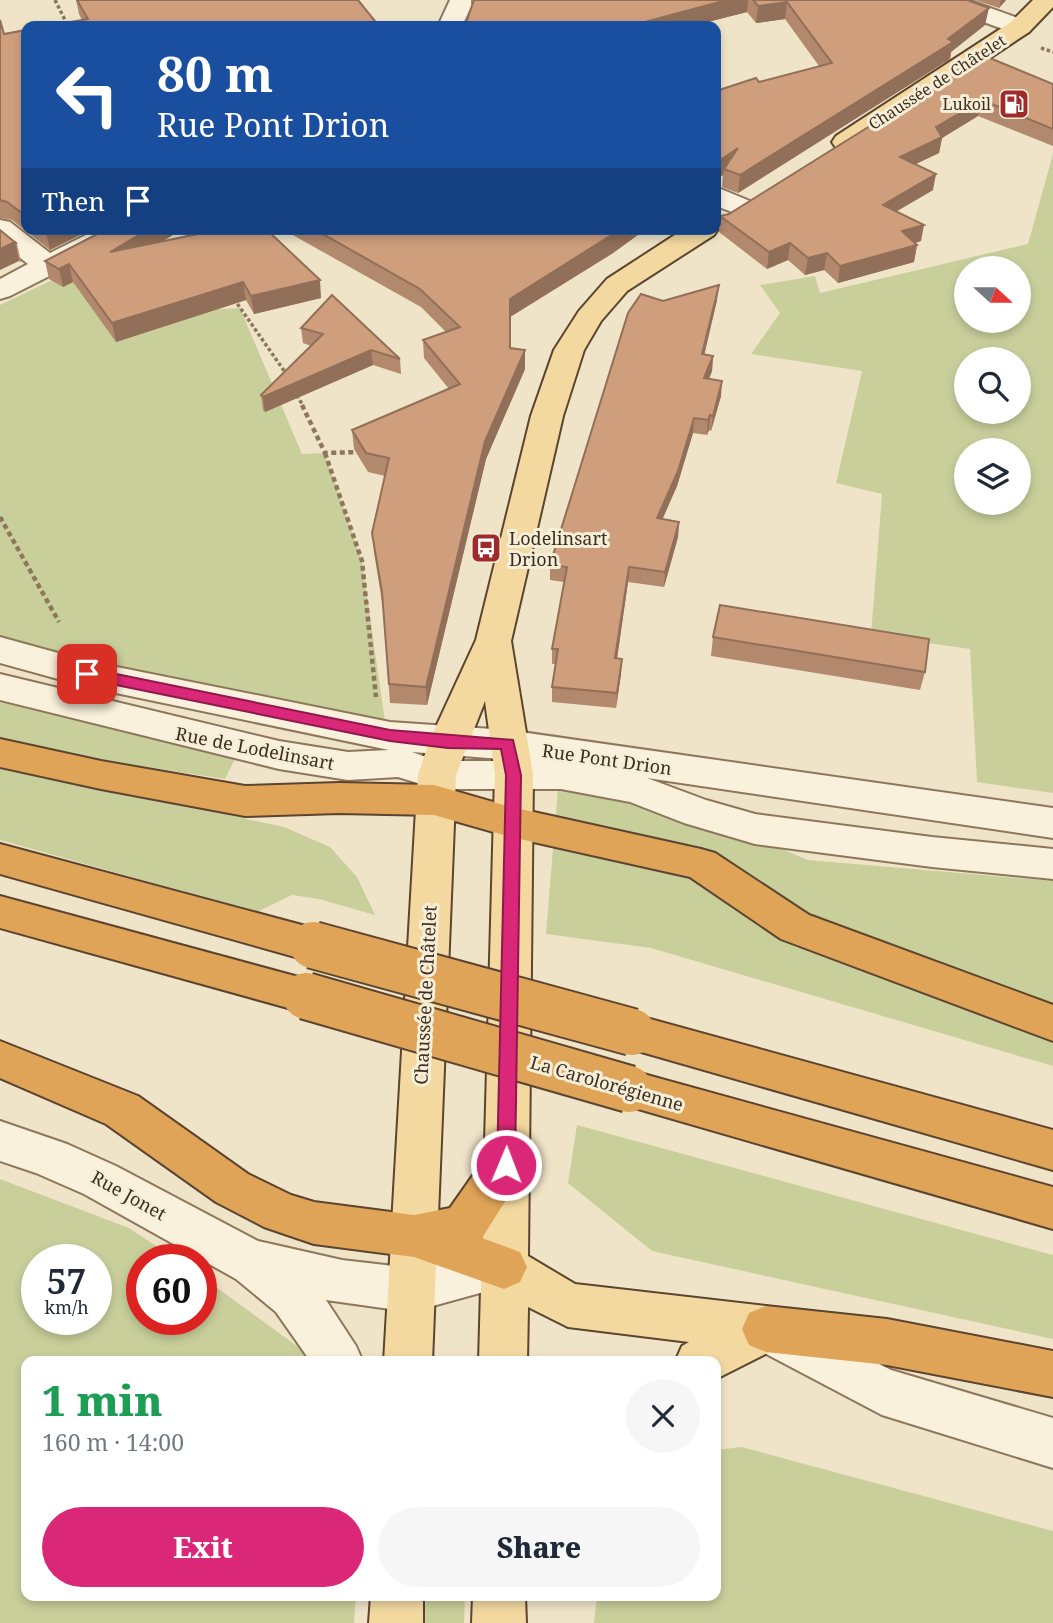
<!DOCTYPE html>
<meta charset="utf-8">
<style>
:root{--surface:#fff;--page:#f6f6f7;--text:#1f2937;--muted:#747a83;--accent:#db2777}
body{margin:0;font-family:"Noto Serif",serif;background:var(--page);color:var(--text);height:100vh;display:flex;flex-direction:column;font-size:26px;white-space:nowrap}
*{box-sizing:border-box;margin:0}
p{font-size:23px;color:var(--muted)}
.icon{flex:none;width:38px;height:38px;fill:none;stroke:currentColor;stroke-width:2;stroke-linecap:round;stroke-linejoin:round}
.map{position:relative;flex:1;overflow:hidden}
.side{position:absolute;left:21px;top:1356px;width:700px;height:245px;display:flex;flex-direction:column;background:var(--surface);border-radius:14px;box-shadow:0 4px 10px #0003}
.side>*{flex:none}
.hud{position:absolute;left:21px;top:21px;width:700px;height:214px;border-radius:14px;box-shadow:0 4px 10px #0003;background:#1a4fa0;color:#fff;overflow:hidden}
.needle{width:46px;rotate:111deg}
.tools{position:absolute;left:954px;top:256px;display:grid;gap:14px}
.tools a{display:grid;place-items:center;width:77px;height:77px;border-radius:50%;background:var(--surface);box-shadow:0 4px 10px #0003;font-size:35px}
.speed{position:absolute;left:21px;top:1244px;display:flex;gap:14px;font-size:35px;font-weight:700;text-align:center}
.speed>*{display:grid;place-content:center;width:91px;height:91px;border-radius:50%;background:var(--surface);box-shadow:0 4px 10px #0003;line-height:1}
.speed small{font-size:18px;font-weight:400}
.speed .limit{border:10px solid #d22;background:#fff;color:#111}
.pin{position:absolute;display:grid;place-items:center;width:60px;height:60px;color:#fff;margin:-30px;border-radius:14px;box-shadow:0 4px 10px #0006}
.me{position:absolute;width:77px;margin:-38px;rotate:1deg;stroke-linejoin:round;filter:drop-shadow(0 0 5px #0008)}
.turn{display:flex;align-items:center;gap:24px;height:147px;padding:0 21px;font-size:32px}
.turn .icon{width:91px;height:91px;stroke-width:2.5}
.turn b{display:block;font-size:49px;line-height:60px}
.then{display:flex;align-items:center;height:66px;padding:0 21px;background:#0003;gap:14px;font-size:26px}
.round{display:grid;place-items:center;flex:none;width:74px;height:74px;border-radius:37px;background:var(--page)}
.summary{display:flex;align-items:center;justify-content:space-between;height:119px;padding:0 21px}
h1{font-size:42px;font-weight:800;line-height:52px;color:#1e9e55}
.action{display:flex;gap:14px;margin-top:auto;padding:14px 21px}
.action a{flex:1;height:80px;border-radius:42px;background:var(--accent);color:#fff;font-size:28px;font-weight:800;line-height:80px;text-align:center}
.action a+a{background:var(--page);color:var(--text)}
.map>svg:first-child{display:block}
</style>
<div class="map">
<svg width="1053" height="1623" viewBox="0 0 1053 1623">
<rect width="100%" height="100%" fill="#f0e4c8"/>
<path fill="#c9cf9b" fill-rule="evenodd" d="M1053,154V793L977,782L970,649L871,635L882,494L836,483L862,371L751,354L780,313L760,285L815,276L820,293L1028,244ZM966,268H1018V320H966ZM966,359H1018V411H966ZM966,450H1018V502H966Z
M67,273L220,309L240,308L302,454L325,453L362,561L385,721L0,645V305Z
M0,699L237,755L225,779L28,749L0,743Z
M0,765L284,827L330,847L357,877L375,915L319,899L292,895L257,912L0,840Z
M558,788L660,798L808,860L1053,881V1066L651,948L546,934Z
M577,1125L1053,1255V1339L652,1251L568,1183Z
M0,1179L129,1228L177,1260H142V1320H201V1276L301,1349L309,1361L26,1362V1596H356L354,1623H0ZM96,1260V1320H37V1260Z
M742,1447L1053,1531V1623H594L597,1596H716V1450Z
M426,1596H465L464,1623H424Z"/>
<g fill="none" stroke-linecap="round" stroke-linejoin="round">
<g stroke="#8d765c" stroke-width="4">
<path id="minor" d="M450,0H474L462,26H438Z
M933,0H968L1029,22L1032,27L1029,32L1020,34L1011,32L937,5Z
M716,187L750,201L754,207L750,213L740,215L716,206Z
M0,220L10,222L50,253L98,229H134L130,235L10,296L0,299V279L28,264L0,242Z
M0,637L87,661L390,722L507,730L1053,808V838L647,778L706,800L755,814L932,837L1053,849V879L932,867L755,844L684,823L630,802L561,789H437L398,777L348,780L279,769L0,700V674L279,741L348,752L389,750L87,687L0,663ZM412,752L527,761H437Z
M0,1121L67,1144L116,1166L258,1241L342,1260L411,1268L504,1245L520,1252L527,1267L520,1282L411,1312L326,1300L356,1346L363,1362H311L276,1312L236,1279L84,1194L36,1173L0,1161Z
M774,1310L891,1370L1053,1418V1468L882,1415L757,1349L750,1333L757,1317Z"/>
</g>
<g stroke="#5b4430" stroke-width="4">
<path id="major" d="M1033,0H1053V7L1029,32L854,148L845,150L836,148L832,142L836,136L1011,22Z
M716,226L718,229L714,235L627,291L601,321L584,350L563,416L511,641L533,775L528,1256L575,1284L766,1306L783,1313L790,1329L783,1345L716,1379V1362H675L682,1346L689,1342L568,1327L528,1307L527,1362H479L495,775L485,701L456,775L432,1362H384L418,775L429,742L476,640L531,416L554,350L579,311L607,279L684,229H716Z
M371,1596H423V1623H369Z
M473,1596H525L526,1623H472Z"/>
</g>
<g stroke="#5b4430" stroke-width="4">
<path id="highway" d="M0,739L101,761L245,786L339,783L434,785L511,807L701,849L715,853L809,915L1053,1005V1041L781,939L690,877L511,837L434,815L339,813L245,816L101,789L0,767Z
M0,844L313,928L327,933L333,945L327,957L313,962L0,874Z
M0,896L306,979L321,984L327,996L321,1008L306,1013L0,928Z
M632,1014L1053,1130V1170L617,1045L611,1032L617,1019Z
M0,1041L138,1096L248,1174L291,1195L314,1202L414,1215L450,1208L490,1151L506,1145L522,1151L528,1165L482,1238L520,1252L527,1267L520,1282L504,1289L414,1257L314,1244L264,1227L216,1202L106,1124L0,1078Z
M629,1070L1053,1187V1229L614,1102L607,1089L614,1076Z
M766,1306L887,1319L1053,1351V1397L887,1365L766,1352L749,1345L742,1329L749,1313Z"/>
</g>
<path stroke="#8d765c" stroke-width="3.5" stroke-dasharray="3.5 2.5" stroke-linecap="butt" d="M55,0L68,26
M1041,48L1053,52
M183,229L192,241
M234,299L287,375
M297,395L303,406"/>
<path stroke="#8d765c" stroke-width="4.5" stroke-dasharray="5 3.5" stroke-linecap="butt" d="M302,405L325,453L361,452
M325,453L362,561L376,697
M0,517L59,622"/>
<use href="#minor" fill="#faf1dc" fill-rule="evenodd"/>
<use href="#major" fill="#f3d9a0" fill-rule="evenodd"/>
<use href="#highway" fill="#e0a458" fill-rule="evenodd"/>
<g stroke="#5b4430" stroke-width="50" stroke-linecap="butt">
<path id="highway-bridge" d="M313,945L632,1032
M306,996L629,1089"/>
</g>
<use href="#highway-bridge" stroke="#e0a458" stroke-width="46"/>
</g>
<path fill="#b2896c" d="M76,0H358L82,20L79,14Z
M471,0H967L985,25L951,52L950,59L738,193L722,187L723,175L716,180V91L759,82L819,66L785,19L756,23L747,12L692,26H465L471,10Z
M975,0H1006L999,8Z
M0,20L4,34L26,30V229H92L50,250L12,220L0,218Z
M1053,84V146L978,116L942,138L939,153L915,164L933,190L897,211L921,241L915,243L917,245L914,262L838,283L824,270L805,275L788,260L767,269L719,232L720,216L729,214L902,106Z
M107,229H183L163,241L321,298L254,314L246,300L116,342L73,282L63,287L49,279L45,261Z
M291,229H646L613,253L510,317V348L525,369L486,459L427,705L390,703L383,608L374,552L372,533L385,476L368,472L354,449L352,430L449,389L424,358L423,340L446,332L421,307L291,234Z
M0,230L17,244L21,262L19,261Z
M717,300L704,354L713,356L712,371L709,379L721,396L711,431L709,430L707,435L693,433L677,486L662,519L679,522L678,537L664,587L628,582L617,658L621,674L616,708L552,702V687L556,664H552V649L564,582L550,580V565L663,301Z
M301,328L400,359L401,374L373,365L265,412L263,410L261,395L311,346L303,343Z
M713,637L925,672L920,690L711,656Z"/>
<path fill="#916f58" d="M727,0H748L747,12L692,26H637V24Z
M1001,0H1006L999,8Z
M787,2L785,19L756,23L758,6Z
M989,8L985,25L951,52L950,59L738,193L740,175L948,39Z
M982,100L978,116L942,138L939,153L897,173L900,157L936,127Z
M738,148L724,169L723,175L716,180V163Z
M936,174L933,190L880,221L883,205Z
M924,225L921,241L899,248L902,231Z
M51,229H92L50,250L46,232Z
M149,229H183L114,270L110,252Z
M621,229H646L613,253L510,317V299Z
M15,242L19,261L0,270V249Z
M790,243L788,260L767,269L769,252Z
M917,245L914,262L838,283L840,266Z
M827,253L824,270L805,275L808,258Z
M69,264L73,282L63,287L59,269Z
M320,280L321,298L254,314L251,296Z
M243,282L246,300L116,342L112,323Z
M719,285L717,300L701,369L702,354Z
M371,350L373,365L265,412L263,397Z
M525,350V369L486,459L427,705L426,687L485,441Z
M713,356L712,371L703,393L704,378Z
M722,381L721,396L711,431L713,416Z
M710,415L709,430L707,435L708,420Z
M694,418L693,433L677,486L656,534L657,518Z
M679,522L678,537L664,587L665,572Z
M629,567L628,582L615,673V658Z
M622,659L621,674L616,708L617,693Z"/>
<path fill="#cf9f7d" stroke="#916f58" stroke-width="2" d="M77,0H358L379,26H47L88,19Z
M474,0H727L637,24L639,26H465Z
M753,0H967L989,8L948,39L953,42L740,175L724,169L738,148L716,163V91L756,78L759,82L832,63L787,2L758,6Z
M0,20L4,34L26,30V216L7,202L0,200Z
M980,54L1053,84V129L982,100L936,127L942,137L900,157L936,174L883,205L924,225L902,231L917,245L840,266L827,253L808,258L790,243L769,252L720,216L729,214L902,106Z
M107,229H149L110,252L222,229H266L320,280L251,296L243,282L112,323L69,264L59,269L45,261Z
M314,229H621L510,299V348L525,350L485,441L426,687L389,684L382,592L372,533L389,458L366,453L352,430L460,384L423,340L460,327L420,289Z
M0,230L17,244L15,242L0,249Z
M719,285L702,354L713,356L704,378L722,381L713,416L710,415L708,420L694,418L678,471L657,518L679,522L665,572L629,567L615,658L622,659L617,693L552,687L558,649H552L567,567L550,565L628,313L641,294L663,301Z
M332,295L400,359L371,350L263,397L261,395L323,334L301,328Z
M720,605L929,639L925,672L713,637Z"/>
<path fill="#db2777" stroke="#8e194d" stroke-width="2" d="M87,668L390,730L513,740L521,775L515,1165L512,1171L506,1173L499,1171L497,1165L506,775L501,749L448,748L390,741L82,678L79,674Z"/>
<defs>
<g id="fuel-square" transform="scale(1.575)"><rect x="-9" y="-9" width="18" height="18" rx="4" fill="#9e2a2b" stroke="#f7eed8"/><path d="M-5.5-6h7V0h2V4h1.3V-2.5L3-4.5l.8-.8L6-3V5H2.5V1h-1V6h-7ZM-4.2-4.7v3.2H.2V-4.7Z" fill="#fff"/></g>
<g id="bus-square" transform="scale(1.575)"><rect x="-9" y="-9" width="18" height="18" rx="4" fill="#9e2a2b" stroke="#f7eed8"/><path d="M-5-6H5V4H4V6H2V4H-2V6H-4V4H-5ZM-3.5-4V0h7V-4ZM-3.5 1.2v1.5H-2V1.2ZM2 1.2v1.5H3.5V1.2Z" fill="#fff"/></g>
</defs>
<g fill-rule="evenodd">
<use href="#fuel-square" x="1014" y="104"/>
<use href="#bus-square" x="486" y="548"/>
</g>
<g text-anchor="middle" dominant-baseline="central" stroke-width="6" stroke-linejoin="round" paint-order="stroke">
<g font-size="16" fill="#3d2e20" stroke="#f7eed8">
<text transform="translate(937 82) rotate(-33)">Chaussée de Châtelet</text>
</g>
<g font-size="16" fill="#3d2e20" stroke="#f7eed8" text-anchor="end">
<text x="991" y="104">Lukoil</text>
</g>
<g font-size="18" fill="#3d2e20" stroke="#f7eed8" text-anchor="start">
<text x="509" y="538">Lodelinsart<tspan x="509" dy="21">Drion</tspan></text>
</g>
<g font-size="18" fill="#3d2e20" stroke="#f7eed8">
<text transform="translate(255 748) rotate(11)">Rue de Lodelinsart</text>
<text transform="translate(607 759) rotate(8)">Rue Pont Drion</text>
<text transform="translate(425 995) rotate(-87)">Chaussée de Châtelet</text>
<text transform="translate(607 1083) rotate(16)">La Carolorégienne</text>
<text transform="translate(129 1195) rotate(29)">Rue Jonet</text>
</g>
</g>
</svg>
<div class="tools">
<a><svg class="needle" viewBox="-14 -14 28 28"><path d="M0-13l5 13h-10z" fill="#e53935"/><path d="M0 13l5-13h-10z" fill="#747a83"/></svg></a>
<a><svg class="icon" aria-label="search" viewBox="0 0 24 24"><circle cx="10" cy="10" r="6"/><path d="M15 15l6 6"/></svg></a>
<a><svg class="icon" aria-label="layers" viewBox="0 0 24 24"><path d="M12 4l9 5-9 5-9-5zM3 14l9 5 9-5"/></svg></a>
</div>
<div class="speed"><div>57<small>km/h</small></div><div class="limit">60</div></div>
<div class="pin" style="left:87px;top:674px;background:#d93025"><svg class="icon" aria-label="arrive" viewBox="0 0 24 24"><path d="M6 21V4h12l-3 4 3 4H6"/></svg></div>
<svg class="me" style="left:506px;top:1165px" viewBox="-20 -20 40 40"><circle r="17" fill="#db2777" stroke="#fff" stroke-width="3"/><path d="M0-11L8 9 0 5-8 9z" fill="#fff"/></svg>
<div class="hud">
<div class="turn"><svg class="icon" aria-label="left" viewBox="0 0 24 24"><path d="M17 20v-9H6M10 6l-5 5 5 5"/></svg><div><b>80 m</b>Rue Pont Drion</div></div>
<div class="then">Then<svg class="icon" aria-label="arrive" viewBox="0 0 24 24"><path d="M6 21V4h12l-3 4 3 4H6"/></svg></div>
</div>
<section class="side">
<div class="summary"><div><h1>1 min</h1><p>160 m · 14:00</p></div><a class="round"><svg class="icon" aria-label="close" viewBox="0 0 24 24"><path d="M6 6l12 12M18 6L6 18"/></svg></a></div>
<div class="action"><a>Exit</a><a>Share</a></div>
</section>
</div>
